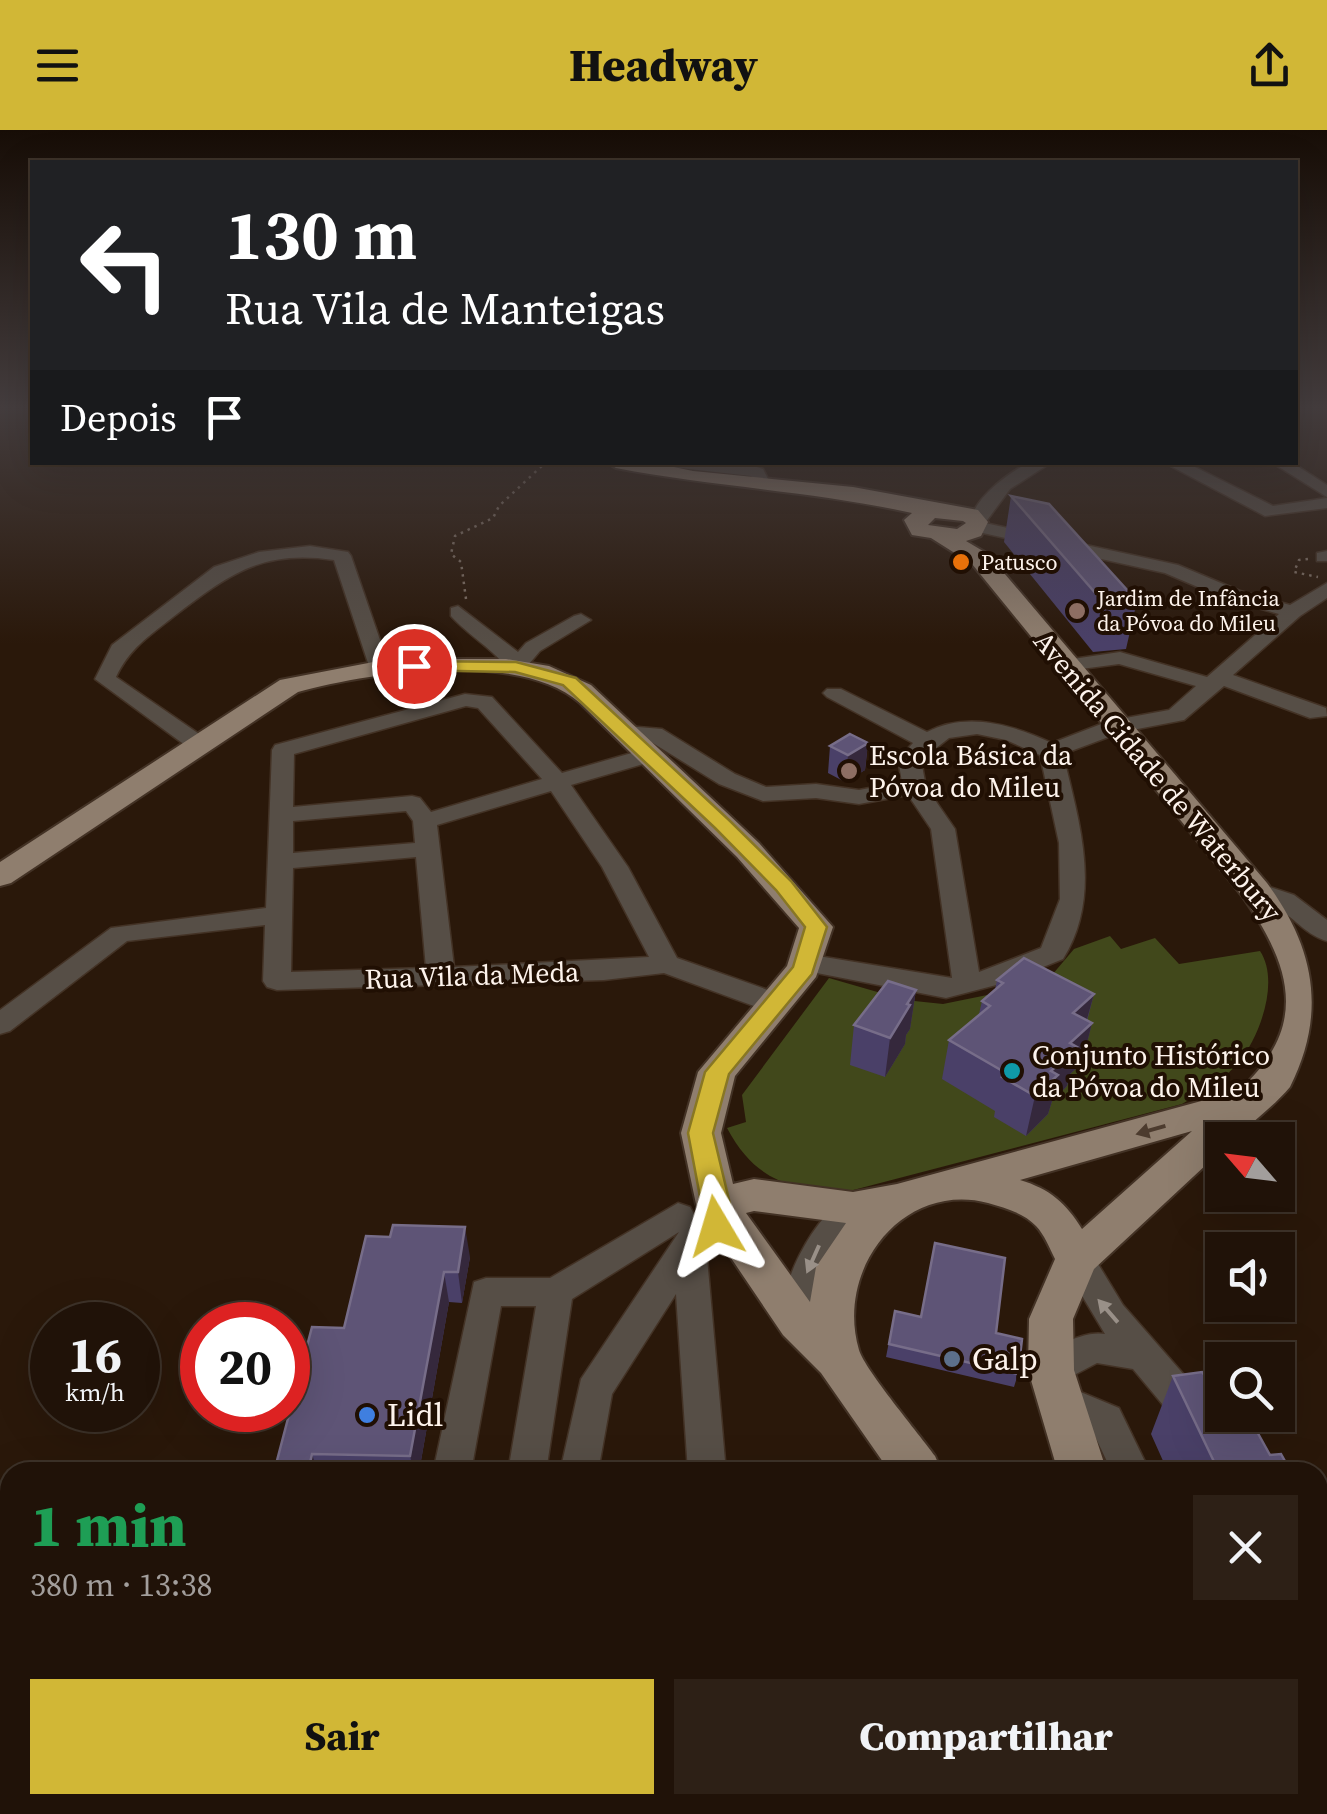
<!DOCTYPE html>
<html lang="pt">
<meta charset="utf-8">
<style>
:root{--surface:#201208;--page:#2d2016;--text:#f1f3f6;--muted:#a29e9c;--line:#3d3229;--accent:#d1b736}
body{margin:0;font-family:"Source Serif 4",serif;background:var(--page);color:var(--text);height:100vh;display:flex;flex-direction:column;font-size:38px;white-space:nowrap}
*{box-sizing:border-box;margin:0}
p{font-size:32px;color:var(--muted)}
.icon{flex:none;width:55px;height:55px;fill:none;stroke:currentColor;stroke-width:2;stroke-linecap:round;stroke-linejoin:round}
.map{position:relative;flex:1;overflow:hidden}
.panel{position:absolute;left:0px;top:1332px;width:1328px;height:352px;display:flex;flex-direction:column;background:var(--surface);border-radius:30px 30px 0 0;box-shadow:0 10px 40px #0002,0 0 0 2px var(--line)}
.panel>*{flex:none}
.top-card{position:absolute;left:30px;top:30px;width:1268px;height:305px;border-radius:0px;box-shadow:0 10px 40px #0002,0 0 0 2px var(--line);background:#202124;color:#fff;overflow:hidden}
.needle{width:65px;rotate:298deg}
.buttons{position:absolute;left:1205px;top:992px;display:grid;gap:20px}
.buttons a{display:grid;place-items:center;width:90px;height:90px;border-radius:0px;background:var(--surface);box-shadow:0 10px 40px #0002,0 0 0 2px var(--line);font-size:50px}
.speed{position:absolute;left:30px;top:1172px;display:flex;gap:20px;font-size:50px;font-weight:700;text-align:center}
.speed>*{display:grid;place-content:center;width:130px;height:130px;border-radius:50%;background:var(--surface);box-shadow:0 10px 40px #0002,0 0 0 2px var(--line);line-height:1}
.speed small{font-size:25px;font-weight:400}
.speed .limit{border:15px solid #d22;background:#fff;color:#111}
.pin{position:absolute;display:grid;place-items:center;width:85px;height:85px;color:#fff;margin:-42px;border:5px solid #fff;border-radius:50%;box-shadow:0 2px 10px #0007}
.me{position:absolute;width:110px;margin:-55px;rotate:353deg;stroke-linejoin:round;filter:drop-shadow(0 0 8px #0008)}
.turn{display:flex;align-items:center;gap:35px;height:210px;padding:0 30px;font-size:45px}
.turn .icon{width:130px;height:130px;stroke-width:2.5}
.turn b{display:block;font-size:70px;line-height:85px}
.then{display:flex;align-items:center;height:95px;padding:0 30px;background:#0003;gap:20px;font-size:38px}
.round{display:grid;place-items:center;flex:none;width:105px;height:105px;border-radius:0px;background:var(--page)}
.headline{display:flex;align-items:center;justify-content:space-between;height:170px;padding:0 30px}
h1{font-size:60px;font-weight:800;line-height:75px;color:#1e9e55}
.cta{display:flex;gap:20px;margin-top:auto;padding:20px 30px}
.cta a{flex:1;height:115px;border-radius:0px;background:var(--accent);color:#111;font-size:40px;font-weight:800;line-height:115px;text-align:center}
.cta a+a{background:var(--page);color:var(--text)}
header{display:flex;justify-content:space-between;align-items:center;height:130px;padding:0 30px;background:var(--accent);color:#111;font-size:45px;font-weight:800}
.map>svg:first-child{display:block}
</style>
<header><svg class="icon" aria-label="menu" viewBox="0 0 24 24"><path d="M4 6h16M4 12h16M4 18h16"/></svg>Headway<svg class="icon" aria-label="share" viewBox="0 0 24 24"><path d="M12 15V3M7 8l5-5 5 5M5 13v7h14v-7"/></svg></header>
<div class="map">
<svg width="1327" height="1684" viewBox="0 0 1327 1684">
<rect width="100%" height="100%" fill="#2a180a"/>
<path fill="#41481b" d="M1110,806L1121,819L1155,808L1179,834L1260,821C1280,851 1260,906 1239,932C1224,950 1202,962 1182,974L838,1064C784,1057 754,1048 727,998L746,992L742,965L829,848L905,870L943,874L1022,858L1052,845L1074,819Z"/>
<g fill="none" stroke-linecap="round" stroke-linejoin="round">
<g stroke="#433225" stroke-width="3">
<path id="minor" d="M663,332L757,337L763,339L769,351L761,356L751,346L671,337Z
M1030,332H1052L1010,359L985,393L1178,435L1240,461L1290,475L1327,453V468L1300,486L1233,545L1326,578L1327,586L1310,588L1224,556L1184,590L1122,602L1063,624C1079,692 1103,765 1063,829L1004,853L946,868L796,839L792,833L796,827L806,824L952,848L931,699L908,665L859,674L816,668L763,671L719,654L648,610L614,605L611,600L614,595L662,599L735,644L766,657L816,654L859,660L902,652L898,629L913,613L827,567L823,563L827,559H841L927,602C967,581 1013,595 1052,613L1109,591L1169,580L1196,556L1119,534L1066,541L1056,535L1059,531L1120,522L1207,547L1279,484L1226,469L1165,443L969,400C968,372 1006,344 1030,332ZM977,604L1006,610L1040,625L1059,713L1060,769L1041,818L979,842L955,699L926,657L921,630L949,608Z
M1163,332H1185L1273,376L1327,368V378L1265,386Z
M1271,332H1291L1327,355V367Z
M310,416L348,422L351,426L389,536L386,540H372L369,536L334,430C261,419 228,445 173,487C149,506 129,519 116,547L205,608L208,613L205,618H189L95,549L112,515L214,437L259,422Z
M1327,421V431H1317V423Z
M458,476L518,522L526,513L574,486L581,484L591,490L540,521L523,541H509C495,520 469,506 451,486V478Z
M465,564L492,567L562,643L649,618L657,620L660,625L657,630L571,655L628,737L677,828L785,866L789,873L785,880H765L664,843L604,850L277,860L267,857L263,851L265,795L127,811L10,901L0,904V880L111,798L266,778L272,620L275,615ZM466,576L478,578L542,649L431,682L420,668L412,666L293,677L294,624ZM551,661L602,737L649,827L454,837L437,695ZM406,681L413,691L415,713L293,723V691ZM416,727L426,838L291,842L293,738Z
M1255,752L1294,765L1327,790V811C1308,806 1295,789 1279,779C1267,771 1252,771 1242,760Z
M853,1065L865,1069L869,1078L831,1131L812,1202L799,1207L786,1202C769,1167 817,1077 853,1065Z
M678,1073L690,1077L695,1086L692,1091L709,1093L714,1102L706,1116L726,1342H688L676,1164L612,1264L598,1342H560L581,1249L679,1102L572,1169L546,1342H508L536,1176H501L471,1342H433L474,1152L486,1148H550Z
M1077,1116L1089,1119L1123,1175L1235,1303L1260,1342H1219L1133,1239L1097,1233L1059,1253L1119,1278L1150,1342H1112L1093,1302L1044,1279L1038,1268L1049,1255L1038,1251L1033,1240C1042,1220 1083,1200 1105,1204L1060,1129L1065,1119Z
M551,1675H597L596,1684H550Z
M738,1675H801L804,1684H742Z
M822,1675H895L891,1684H819Z
M1254,1675H1301L1304,1684H1258Z"/>
</g>
<g stroke="#433225" stroke-width="4">
<path id="major" d="M606,332H650L693,341L853,357L978,380L988,392L981,406L966,411L988,424L1267,753C1315,818 1327,883 1290,957C1274,976 1251,993 1233,1010H1222V1020L1094,1139L1073,1189L1074,1240L1107,1342H1058L1028,1240L1029,1189L1055,1129C1050,1119 1044,1104 1036,1096C1024,1083 1005,1078 988,1073C903,1051 835,1139 859,1220C865,1240 920,1305 935,1326L942,1342H890L821,1243L783,1205L702,1085L696,1074L681,1003L698,942L787,836L799,798L737,727L580,573C520,520 370,542 298,562L11,753L0,756V732L280,550L389,529H506L549,536L591,555L759,713L833,797L816,847L735,946L721,1003L733,1054L754,1049L853,1062L897,1054L1238,961C1309,898 1293,838 1243,767L972,434L931,408L912,405L904,390L912,383C814,361 714,357 616,338ZM935,388L963,391L966,393L957,399L928,395ZM1192,1001L1082,1099C1066,1073 1050,1059 1020,1050ZM754,1081L846,1093L816,1137L810,1172L746,1083Z
M1111,1675H1173L1177,1684H1114Z
M1182,1675H1241L1245,1684H1185Z"/>
</g>
<path stroke="#7e6f64" stroke-width="2.5" stroke-dasharray="2.5 5" stroke-linecap="butt" d="M1308,429L1299,430L1294,442L1318,447
M466,469L461,432L451,424L455,406L493,388L499,376L546,332"/>
<use href="#minor" fill="#564e46" fill-rule="evenodd"/>
<use href="#major" fill="#8f7e6e" fill-rule="evenodd"/>
</g>
<path fill="#4a4068" d="M1011,366L1137,471L1126,519L1093,522L1004,412Z
M868,613L865,640L845,652L828,643L830,616Z
M997,850L1094,864L1087,891L1092,893L1082,933L1070,944L1067,956L1052,971L1048,984L1026,1006L994,987L995,981L942,949L949,910L979,884L982,871L995,860Z
M916,860L910,899L906,905L905,914L885,947L850,935L854,895Z
M470,1127L462,1173L449,1172L419,1342H274L344,1198Z
M895,1181L996,1203L1018,1244L1014,1257L886,1227Z
M1173,1246L1270,1325L1291,1342H1168L1151,1304Z
M1318,1394L1327,1412V1684H1320L1316,1675H1318Z"/>
<path fill="#35283c" d="M868,613L865,640L845,652L848,625Z
M916,860L910,899L906,905L905,914L885,947L890,908L907,874Z
M1094,864L1084,900L1092,893L1082,933L1070,944L1067,956L1052,971L1048,984L1026,1006L1035,966L1051,941L1073,883Z
M465,1097L470,1127L462,1173L458,1142Z
M444,1142L449,1172L419,1342H414L410,1326Z
M312,1324L318,1342H308Z"/>
<path fill="#5e5476" stroke="#776d89" stroke-width="2.5" d="M1011,366L1049,374L1137,471L1104,473Z
M850,604L868,613L848,625L830,616Z
M1024,828L1094,864L1073,883L1092,893L1070,913L1077,917L1051,941L1058,945L1035,966L1002,947L1006,943L949,910L990,876L982,871L1003,853L997,850Z
M888,851L916,860L907,874L910,875L890,908L854,895Z
M393,1095L465,1097L458,1142H444L410,1326L312,1324L308,1342H274L312,1197L344,1198L366,1106L390,1107Z
M935,1113L1005,1128L996,1203L1022,1209L1018,1244L889,1214L895,1181L921,1187Z
M1202,1242L1222,1267V1285H1237L1248,1299L1255,1298L1270,1325L1281,1324L1291,1342H1219L1173,1246Z
M1318,1394L1327,1412V1571L1318,1551Z"/>
<defs><path id="oneway-solid" d="M-6-.8H1V-3.2L6.5 0L1 3.2V.8H-6Z" transform="scale(2.5)"/></defs>
<use fill="#4c3b2e" href="#oneway-solid" transform="translate(1151 1000) rotate(164)"/>
<g fill="#999088">
<use href="#oneway-solid" transform="translate(813 1129) rotate(114)"/>
<use href="#oneway-solid" transform="translate(1108 1181) rotate(-131)"/>
</g>
<linearGradient id="sky" x2="0" y2="1"><stop stop-color="#170d06"/><stop offset="0.54" stop-color="#443d3e"/><stop offset="1" stop-color="#443d3e" stop-opacity="0"/></linearGradient>
<rect width="1327" height="514" fill="url(#sky)"/>
<path fill="#d1b736" stroke="#887723" stroke-width="2.5" d="M414,531L516,532L576,548L729,690L791,751L827,797L812,844L729,944L713,1003L730,1074V1096L726,1104L716,1107L707,1104L688,1003L705,942L793,837L805,797L776,760L715,698L563,555L515,542L407,540L405,536Z"/>
<circle fill="#e8710a" stroke="#200f03" stroke-width="4" cx="961" cy="432" r="10"/>
<g fill="#8d6e63" stroke="#200f03" stroke-width="4">
<circle cx="1077" cy="481" r="10"/>
<circle cx="849" cy="641" r="10"/>
</g>
<circle fill="#0f9aa8" stroke="#200f03" stroke-width="4" cx="1012" cy="941" r="10"/>
<circle fill="#5c6f8a" stroke="#200f03" stroke-width="4" cx="952" cy="1229" r="10"/>
<circle fill="#3f7fe0" stroke="#200f03" stroke-width="4" cx="367" cy="1285" r="10"/>
<g text-anchor="middle" dominant-baseline="central" stroke-width="8" stroke-linejoin="round" paint-order="stroke">
<g font-size="22" fill="#fdf3ec" stroke="#200f03" text-anchor="start">
<text x="981" y="432">Patusco</text>
<text x="1097" y="468">Jardim de Infância<tspan x="1097" dy="25">da Póvoa do Mileu</tspan></text>
</g>
<g font-size="28" fill="#fdf3ec" stroke="#200f03" text-anchor="start">
<text x="869" y="625">Escola Básica da<tspan x="869" dy="32">Póvoa do Mileu</tspan></text>
<text x="1032" y="925">Conjunto Histórico<tspan x="1032" dy="32">da Póvoa do Mileu</tspan></text>
</g>
<g font-size="28" fill="#fdf3ec" stroke="#200f03">
<text transform="translate(1158 646) rotate(50)">Avenida Cidade de Waterbury</text>
<text transform="translate(472 845) rotate(-2)">Rua Vila da Meda</text>
</g>
<g font-size="32" fill="#fdf3ec" stroke="#200f03" text-anchor="start">
<text x="972" y="1229">Galp</text>
<text x="387" y="1285">Lidl</text>
</g>
</g>
</svg>
<div class="buttons">
<a><svg class="needle" viewBox="-14 -14 28 28"><path d="M0-13l5 13h-10z" fill="#e53935"/><path d="M0 13l5-13h-10z" fill="#a29e9c"/></svg></a>
<a><svg class="icon" aria-label="sound" viewBox="0 0 24 24"><path d="M4 9h4l5-4v14l-5-4H4zM17 9q2 3 0 6"/></svg></a>
<a><svg class="icon" aria-label="search" viewBox="0 0 24 24"><circle cx="10" cy="10" r="6"/><path d="M15 15l6 6"/></svg></a>
</div>
<div class="speed"><div>16<small>km/h</small></div><div class="limit">20</div></div>
<div class="pin" style="left:414px;top:536px;background:#d93025"><svg class="icon" aria-label="arrive" viewBox="0 0 24 24"><path d="M6 21V4h12l-3 4 3 4H6"/></svg></div>
<svg class="me" style="left:716px;top:1096px" viewBox="-20 -20 40 40"><path d="M0-17L14 15 0 8-14 15z" fill="#d1b736" stroke="#fff" stroke-width="4"/></svg>
<div class="top-card">
<div class="turn"><svg class="icon" aria-label="left" viewBox="0 0 24 24"><path d="M17 20v-9H6M10 6l-5 5 5 5"/></svg><div><b>130 m</b>Rua Vila de Manteigas</div></div>
<div class="then">Depois<svg class="icon" aria-label="arrive" viewBox="0 0 24 24"><path d="M6 21V4h12l-3 4 3 4H6"/></svg></div>
</div>
<section class="panel">
<div class="headline"><div><h1>1 min</h1><p>380 m · 13:38</p></div><a class="round"><svg class="icon" aria-label="close" viewBox="0 0 24 24"><path d="M6 6l12 12M18 6L6 18"/></svg></a></div>
<div class="cta"><a>Sair</a><a>Compartilhar</a></div>
</section>
</div>
